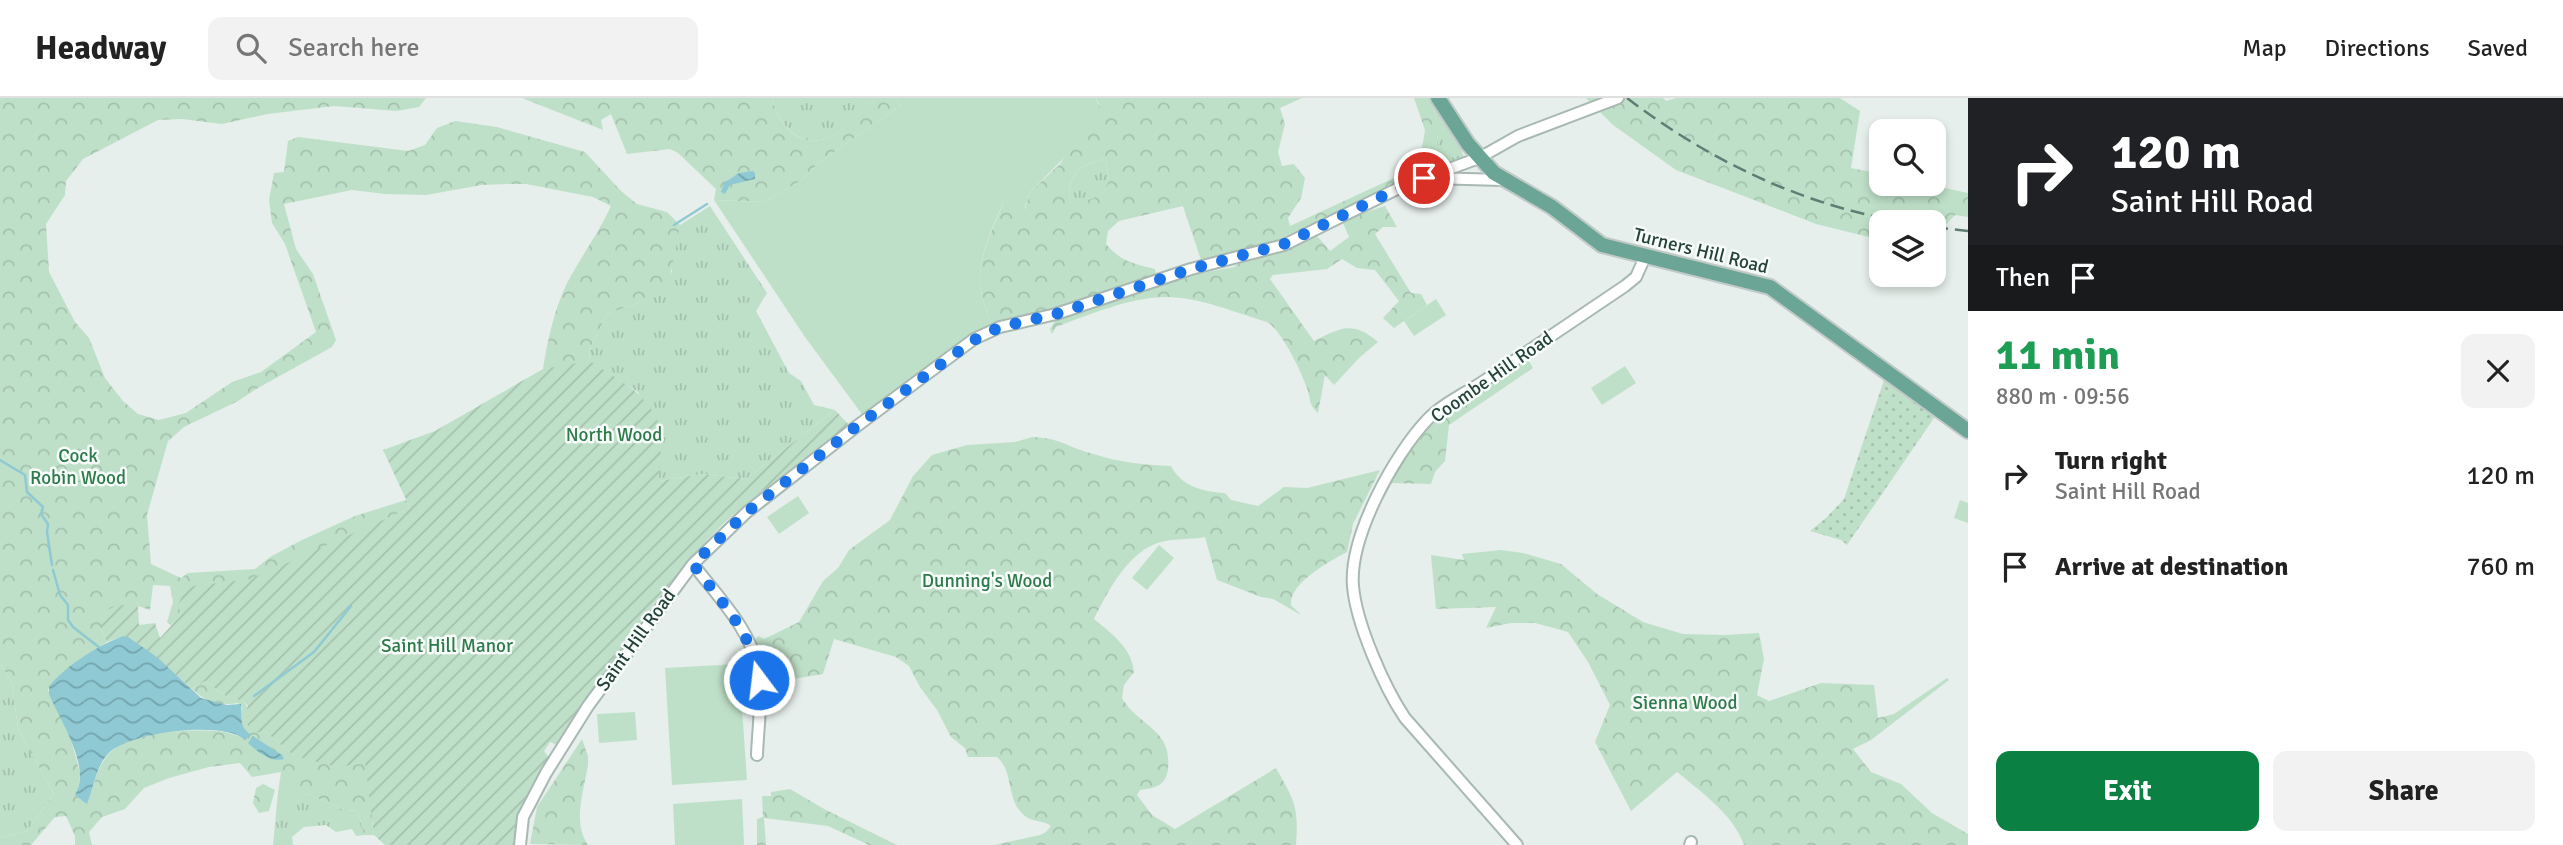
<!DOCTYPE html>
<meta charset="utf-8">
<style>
:root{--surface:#fff;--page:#f2f2f2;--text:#222;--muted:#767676;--line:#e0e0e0;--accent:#0b8043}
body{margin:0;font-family:Signika,sans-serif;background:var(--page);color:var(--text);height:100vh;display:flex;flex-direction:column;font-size:26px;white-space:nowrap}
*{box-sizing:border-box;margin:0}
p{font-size:23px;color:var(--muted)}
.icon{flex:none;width:38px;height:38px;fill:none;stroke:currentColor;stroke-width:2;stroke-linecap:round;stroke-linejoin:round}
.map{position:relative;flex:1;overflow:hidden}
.details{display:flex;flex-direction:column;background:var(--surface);width:595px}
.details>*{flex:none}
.guide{background:#202124;color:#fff;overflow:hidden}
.fabs{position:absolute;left:1869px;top:21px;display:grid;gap:14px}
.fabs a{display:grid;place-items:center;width:77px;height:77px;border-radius:14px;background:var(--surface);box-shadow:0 4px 10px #0003;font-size:35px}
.pin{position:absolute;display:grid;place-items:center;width:60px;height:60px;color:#fff;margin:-30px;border:4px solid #fff;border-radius:50%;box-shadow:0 2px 7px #0007}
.me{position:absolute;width:77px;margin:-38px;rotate:345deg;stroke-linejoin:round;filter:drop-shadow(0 0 5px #0008)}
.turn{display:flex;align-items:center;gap:24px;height:147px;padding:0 28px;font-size:32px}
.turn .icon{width:91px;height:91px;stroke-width:2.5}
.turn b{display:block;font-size:49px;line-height:60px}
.then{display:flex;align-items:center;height:66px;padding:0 28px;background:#0003;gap:14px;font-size:26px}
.round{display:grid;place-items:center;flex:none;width:74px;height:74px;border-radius:14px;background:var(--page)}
.overview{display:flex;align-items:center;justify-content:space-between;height:119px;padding:0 28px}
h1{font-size:42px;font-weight:700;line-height:52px;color:#1e9e55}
.cta{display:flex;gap:14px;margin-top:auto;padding:14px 28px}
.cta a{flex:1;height:80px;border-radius:14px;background:var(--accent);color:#fff;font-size:28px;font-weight:700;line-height:80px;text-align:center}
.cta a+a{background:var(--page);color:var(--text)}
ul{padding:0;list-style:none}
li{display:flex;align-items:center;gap:21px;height:91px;padding:0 28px}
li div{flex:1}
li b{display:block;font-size:26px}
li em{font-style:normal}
header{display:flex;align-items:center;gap:42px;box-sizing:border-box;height:98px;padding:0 35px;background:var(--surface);border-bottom:2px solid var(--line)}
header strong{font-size:33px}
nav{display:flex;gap:38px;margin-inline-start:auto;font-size:24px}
.search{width:490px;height:63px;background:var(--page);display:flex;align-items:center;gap:18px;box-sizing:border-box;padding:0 24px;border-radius:14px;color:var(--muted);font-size:26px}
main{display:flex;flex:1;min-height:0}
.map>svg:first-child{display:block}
</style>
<header>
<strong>Headway</strong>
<div class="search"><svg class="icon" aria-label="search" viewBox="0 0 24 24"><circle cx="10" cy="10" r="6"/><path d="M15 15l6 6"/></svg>Search here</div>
<nav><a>Map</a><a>Directions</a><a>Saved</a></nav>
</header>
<main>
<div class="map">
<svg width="1968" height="747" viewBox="0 0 1968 747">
<defs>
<pattern id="grass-tufts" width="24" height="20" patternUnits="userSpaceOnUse" patternTransform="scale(1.75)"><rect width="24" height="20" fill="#bfe0c8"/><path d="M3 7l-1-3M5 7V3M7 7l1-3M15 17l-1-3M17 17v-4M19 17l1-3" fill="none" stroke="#a4c1ad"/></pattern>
<pattern id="forest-crowns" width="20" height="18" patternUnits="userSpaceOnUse" patternTransform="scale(1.75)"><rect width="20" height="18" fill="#bfe0c8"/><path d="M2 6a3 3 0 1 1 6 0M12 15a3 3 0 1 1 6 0" fill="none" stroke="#a4c1ad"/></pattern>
<pattern id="park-dots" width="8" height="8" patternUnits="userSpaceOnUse" patternTransform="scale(1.75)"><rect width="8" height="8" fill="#bfe0c8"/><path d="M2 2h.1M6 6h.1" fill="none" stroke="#a4c1ad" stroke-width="1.8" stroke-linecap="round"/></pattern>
<pattern id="garden-furrows" width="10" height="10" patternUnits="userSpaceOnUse" patternTransform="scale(1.75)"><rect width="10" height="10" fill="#bfe0c8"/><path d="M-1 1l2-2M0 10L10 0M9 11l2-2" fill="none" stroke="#a4c1ad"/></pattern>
<pattern id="water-waves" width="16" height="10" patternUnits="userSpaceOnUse" patternTransform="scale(1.75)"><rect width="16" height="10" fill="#8ec9d4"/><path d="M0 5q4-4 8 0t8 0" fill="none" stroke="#74a5ad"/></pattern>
</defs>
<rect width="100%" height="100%" fill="#e6efeb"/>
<path fill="url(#grass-tufts)" d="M772,0H877C864,11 851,28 836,36C804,55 779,30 772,0Z
M1431,0L1453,32L1464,59L1461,63L1415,76C1445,53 1440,32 1431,0Z
M1105,61C1115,94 1101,100 1071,107C1065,77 1079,67 1105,61Z
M710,108L767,195L756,213L789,275L801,283L814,307L835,312L746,381L702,376L659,383V361L638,294L590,263L589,252L607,216L641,204L672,174V162L680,127Z
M0,565L12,585L18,631L54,696L27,733L0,740Z
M278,695H306L344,712L358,713L364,737L356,738L352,731L336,734L326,727L304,729L292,739L293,747H273Z"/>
<path fill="url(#forest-crowns)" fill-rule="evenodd" d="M0,0H426L419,9L397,13L334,8L268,16L222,26L182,21L158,22L83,61L66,83L65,97L46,126L49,174L75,224L89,240L105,280L123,303L138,316L159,322L186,315L232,284L261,274L316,234L285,146L272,125L269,102L274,75L284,74L288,43L298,39L408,53L425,47L437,30L455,23L497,29L585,54L621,93L637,106L667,114L680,127L668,190L641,204L607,216L589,252L590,263C617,281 655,298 661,334C663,349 659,368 659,383L552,288L543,271C548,240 556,203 572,176C585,153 600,132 611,108L593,99L526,86H507L482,87L426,97L385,96L352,92L284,106L296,151L313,176L336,242L332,249L258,290L238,303L184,329L168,343L147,417L151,466L181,480L188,475L255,471L270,459L302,442L355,418L406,402L410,410L182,517L171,527L167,524L173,504L170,488L153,487L150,512L138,508L101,531L107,544L70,569L51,585L48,592L71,642L80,675L78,692L81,700L87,706C94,690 95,672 108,657C127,634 189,631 216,633C225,633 234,637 242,639L245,632L240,622L242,609L238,605C221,608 205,604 192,591L205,583L226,598L243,603L265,633L293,657L381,663L372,724L374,737H364L358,713L344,712L306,695H278L281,674L252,679L240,665L209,669L169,680L144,690L125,711L102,719L89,734L92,747H75V738L66,718L55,719L31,747H0V740L27,733L54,696L18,631L12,585L0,565Z
M522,0H772C779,30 803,55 836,36C850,28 864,11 877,0H895L901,7L820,64L799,84L764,104L714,102L716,91L678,55L670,51L627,56L611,16L601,22L603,32Z
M1096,0H1302L1280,10L1285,26L1278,54L1282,68L1294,66L1305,80L1301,100L1288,120L1290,128L1396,79L1420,62L1425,32L1414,0H1431L1439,31L1435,55L1426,67L1407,82L1275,143L1201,162L1183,108L1119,123L1108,133L1106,146C1120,163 1134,166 1155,171L1156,177L1057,211L992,227C986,212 979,194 980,178C980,155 996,124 1004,103H1011L1025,111L1030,94L1060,66L1099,6ZM1105,61C1115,94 1101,100 1071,106C1065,77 1079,67 1105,61Z
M1586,0H1663L1666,3L1676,0H1840L1860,13L1851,70L1881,76V86H1926L1968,95V119L1955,117L1934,139V124H1881V142L1816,126L1676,72L1613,27Z
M1385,108L1397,129H1383L1375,136L1411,195L1421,196L1427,207L1394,230L1383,220L1399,203L1375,172L1357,170L1342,161L1327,171L1273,177L1270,181L1314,243C1340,230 1353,222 1378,244L1359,260L1334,287L1325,277L1318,315C1307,304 1312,303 1307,290C1302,275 1281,231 1267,224C1236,215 1200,199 1166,199C1131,199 1088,217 1056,229L1052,236L1050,231L1055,223L1192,177L1234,169L1243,162L1296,147L1317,138L1330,153L1349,139L1343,125L1357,117Z
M1527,260L1533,270L1449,327L1445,363L1435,374L1431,386L1391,385L1399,369L1428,328L1512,268Z
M1032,339C1061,340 1065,348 1090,355C1117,364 1143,367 1171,368C1181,388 1203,394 1225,395L1231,402L1258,408L1284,389L1307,390L1380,372L1353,426L1347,454C1330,463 1289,485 1291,507L1301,517L1273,501L1261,499L1217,482L1205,439C1191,442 1175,440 1161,444C1128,453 1108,493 1094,521C1112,536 1132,550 1134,574L1124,587L1122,600C1139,629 1172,630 1168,671C1166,688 1155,690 1140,692L1137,697L1152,717L1175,731L1276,670C1294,702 1299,708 1296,747H994L1040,737L1046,734L1051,728C1043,722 1032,724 1025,718C1005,702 1015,675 997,659H968L965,650L951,639L937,612L920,589L909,568L896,559L834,541L823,576L781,583L762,569L753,544L758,538L764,541L799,524L823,483L838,470L849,452L890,422L913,378L932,357L967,347L1015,344Z
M1501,452L1523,455L1561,466L1597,496L1643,524L1683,536L1725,537L1759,535L1764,561L1757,597L1769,603L1821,585L1874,587L1878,620L1894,616L1947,580L1949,582L1871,642L1853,651L1871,674L1901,686L1932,715L1968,736V747H1744C1734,717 1700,693 1677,674L1631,713L1595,644L1610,607L1588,564L1568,534L1535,525H1511L1486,530L1496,509L1436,511L1431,457L1464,462L1462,456Z
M582,641L588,658V667C584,693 572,724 588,747L530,746L537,709Z
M263,686L275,692L269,713L259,715L253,705L256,690Z
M790,691L826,712L897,747H869L828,728L764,720L766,747H757V721L763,719L762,698H771V694Z"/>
<path fill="url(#park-dots)" d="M1885,279L1936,317L1847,447L1841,442L1810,433L1826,420L1844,401Z"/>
<path fill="url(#garden-furrows)" d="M590,263C617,281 654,298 661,334C663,349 658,368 659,383L702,376L746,381L835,312L851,329L766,393L763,392C748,405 732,417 718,431C655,494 607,574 557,647L550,644L544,653L550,661L524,702L515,747H385L374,737L365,665L338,669L309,662L293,657L265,633L254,635L244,622L248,608L243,603L226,598L205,583L192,591L156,559L123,538L107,544L101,531V518C112,506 123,506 138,508L139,527L155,525L160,540L181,517L178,507L186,489L251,481L410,410L383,352L435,333L543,271Z"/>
<path fill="#bfe0c8" d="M895,0H1096L1102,18L1098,26L1030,94L1024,112L1011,103H1004C995,124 980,155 980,178C979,194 986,212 992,227L864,319L805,239L714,102L764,104L799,84L820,64L901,7Z
M1436,201L1446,217L1414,238L1404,223Z
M1625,268L1636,285L1602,307L1591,290Z
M798,398L809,415L779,436L767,419Z
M1960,402L1968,405V425L1954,420Z
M1159,447L1174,460L1147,492L1132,480Z
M739,566L747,682L672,687L665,570Z
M635,614L637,642L599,645L597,616Z
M742,701L744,747H675L673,706Z"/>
<path fill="url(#water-waves)" d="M753,73L755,75V81L730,87L725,96L721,94L724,85L739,75Z
M123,538L128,539L157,559L201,600L227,607L241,606C242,619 238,627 251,637L245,642C224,622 128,634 108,656C95,670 94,690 87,706L75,697C92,669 60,623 49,596V588C67,567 97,548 123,538Z
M253,638L282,657L284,661C271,665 258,654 248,645Z"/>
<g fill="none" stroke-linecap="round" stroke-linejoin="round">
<path stroke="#8ec9d4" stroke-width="2.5" d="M674,127L707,106
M0,362L25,377L27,394L43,409L41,416L48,426L47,434L52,467
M53,472L60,497L68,507V522L73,529L100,550
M254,598L314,554L351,508"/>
<g stroke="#a8b8b2" stroke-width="14">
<path id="minor" d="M1431,80L1502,82
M693,466C716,497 751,531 758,571C763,598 758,629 757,657
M520,747L523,719L546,675L588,608L693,466L747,414L857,328L974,241L1000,229L1056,216L1191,171L1284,147L1403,88L1479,60L1518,38L1618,0
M1517,747L1405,620C1384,589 1356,525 1353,488C1349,439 1394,357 1427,322C1442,306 1466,295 1484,283C1531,251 1578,220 1625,188L1636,179L1645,159
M1690,747L1691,744"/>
</g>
<g stroke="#c2cac8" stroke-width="18">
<path id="major" d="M1438,0L1468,46L1494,75L1552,109L1602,147L1770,189L1968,333"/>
</g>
<use href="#minor" stroke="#fff" stroke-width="10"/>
<use href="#major" stroke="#6aa596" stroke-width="14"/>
<path stroke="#5f7d75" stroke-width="2.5" stroke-dasharray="14 7" stroke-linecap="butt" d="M1627,0C1708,62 1802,107 1903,124
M1934,129L1968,133"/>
</g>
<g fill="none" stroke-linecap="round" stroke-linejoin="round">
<path stroke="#1a73e8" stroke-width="12" stroke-dasharray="0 21.6" d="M759,582C754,536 719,502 693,466L747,414L857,328L974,242L1000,229L1056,216L1191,171L1284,146L1403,88L1424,80"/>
</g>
<g text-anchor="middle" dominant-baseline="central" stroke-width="5" stroke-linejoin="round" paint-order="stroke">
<g font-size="19" fill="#24423a" stroke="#f7fbf9">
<text transform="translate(1701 153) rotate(14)">Turners Hill Road</text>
<text transform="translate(1492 279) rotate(-35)">Coombe Hill Road</text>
<text transform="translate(636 542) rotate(-54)">Saint Hill Road</text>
</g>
<g font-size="19" fill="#2d7a4b" stroke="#f7fbf9">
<text x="614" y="337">North Wood</text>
<text x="78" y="358">Cock<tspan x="78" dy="22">Robin Wood</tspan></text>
<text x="987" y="483">Dunning's Wood</text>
<text x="447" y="548">Saint Hill Manor</text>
<text x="1685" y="605">Sienna Wood</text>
</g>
</g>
</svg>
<div class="fabs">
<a><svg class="icon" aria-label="search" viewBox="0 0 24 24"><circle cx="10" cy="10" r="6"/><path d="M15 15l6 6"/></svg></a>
<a><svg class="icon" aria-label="layers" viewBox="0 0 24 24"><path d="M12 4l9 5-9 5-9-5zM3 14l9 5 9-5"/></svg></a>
</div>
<div class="pin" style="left:1424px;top:80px;background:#d93025"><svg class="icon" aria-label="arrive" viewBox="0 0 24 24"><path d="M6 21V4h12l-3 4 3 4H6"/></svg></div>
<svg class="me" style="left:759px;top:582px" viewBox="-20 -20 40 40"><circle r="17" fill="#1a73e8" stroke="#fff" stroke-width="3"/><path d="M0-11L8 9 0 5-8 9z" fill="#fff"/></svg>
</div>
<section class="details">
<div class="guide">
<div class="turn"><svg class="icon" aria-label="right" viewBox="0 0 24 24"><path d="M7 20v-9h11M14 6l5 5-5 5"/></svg><div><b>120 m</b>Saint Hill Road</div></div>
<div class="then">Then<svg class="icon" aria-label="arrive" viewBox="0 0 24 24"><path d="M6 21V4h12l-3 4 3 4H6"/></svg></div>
</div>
<div class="overview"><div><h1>11 min</h1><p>880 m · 09:56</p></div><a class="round"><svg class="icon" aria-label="close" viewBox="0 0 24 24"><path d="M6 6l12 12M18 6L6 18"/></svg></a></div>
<ul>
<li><svg class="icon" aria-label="right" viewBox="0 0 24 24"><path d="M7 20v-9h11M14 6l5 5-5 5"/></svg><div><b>Turn right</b><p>Saint Hill Road</p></div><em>120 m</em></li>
<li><svg class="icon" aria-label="arrive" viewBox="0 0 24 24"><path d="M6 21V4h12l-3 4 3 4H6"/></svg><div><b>Arrive at destination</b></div><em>760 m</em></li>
</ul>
<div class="cta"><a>Exit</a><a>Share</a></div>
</section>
</main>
